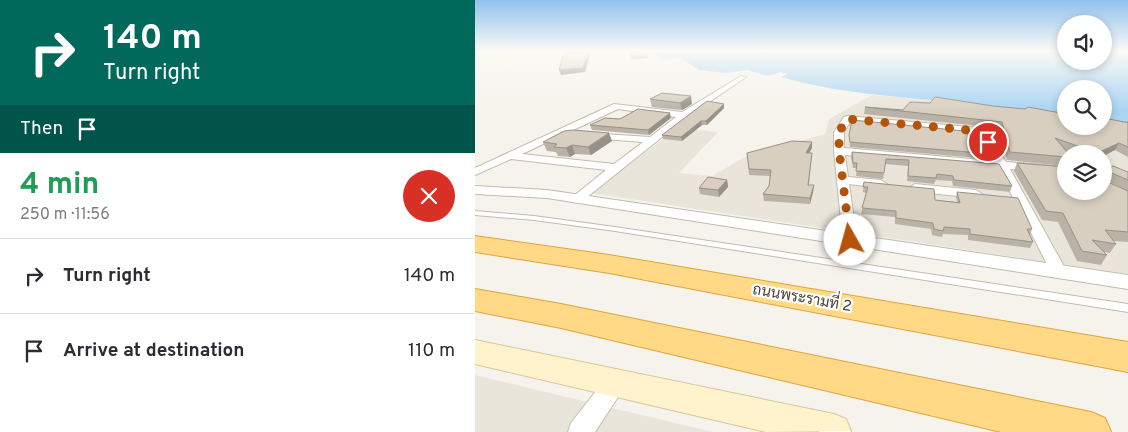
<!DOCTYPE html>
<meta charset="utf-8">
<style>
:root{--surface:#fff;--page:#f2f2f3;--text:#2b2b33;--muted:#7c7c81;--line:#e1e1e2}
body{margin:0;font-family:Overpass,Sarabun,sans-serif;background:var(--page);color:var(--text);height:100vh;display:flex;flex-direction:column;font-size:19px;white-space:nowrap}
*{box-sizing:border-box;margin:0}
p{font-size:16px;color:var(--muted)}
.icon{flex:none;width:28px;height:28px;fill:none;stroke:currentColor;stroke-width:2;stroke-linecap:round;stroke-linejoin:round}
.map{position:relative;flex:1;overflow:hidden}
.details{display:flex;flex-direction:column;background:var(--surface);width:475px}
.details>*{flex:none}
.top-card{background:#00695c;color:#fff;overflow:hidden}
.controls{position:absolute;left:582px;top:15px;display:grid;gap:10px}
.controls a{display:grid;place-items:center;width:55px;height:55px;border-radius:50%;background:var(--surface);box-shadow:0 2px 8px #0003;font-size:25px}
.pin{position:absolute;display:grid;place-items:center;width:42px;height:42px;color:#fff;margin:-21px;border:2px solid #fff;border-radius:50%;box-shadow:0 1px 5px #0007}
.me{position:absolute;width:55px;margin:-28px;rotate:353deg;stroke-linejoin:round;filter:drop-shadow(0 0 4px #0008)}
.turn{display:flex;align-items:center;gap:18px;height:105px;padding:0 20px;font-size:22px}
.turn .icon{width:65px;height:65px;stroke-width:2.5}
.turn b{display:block;font-size:35px;line-height:42px}
.then{display:flex;align-items:center;height:48px;padding:0 20px;background:#0003;gap:10px;font-size:19px}
.round{display:grid;place-items:center;flex:none;width:52px;height:52px;border-radius:26px;background:var(--page)}
.headline{display:flex;align-items:center;justify-content:space-between;height:85px;padding:0 20px}
h1{font-size:30px;font-weight:700;line-height:38px;color:#1e9e55}
ul{padding:0;list-style:none}
li{display:flex;align-items:center;gap:15px;height:75px;padding:0 20px;border-top:1px solid var(--line)}
li div{flex:1}
li b{display:block;font-size:19px}
li em{font-style:normal}
main{display:flex;flex:1;min-height:0}
.map>svg:first-child{display:block}
</style>
<main>
<section class="details">
<div class="top-card">
<div class="turn"><svg class="icon" aria-label="right" viewBox="0 0 24 24"><path d="M7 20v-9h11M14 6l5 5-5 5"/></svg><div><b>140 m</b>Turn right</div></div>
<div class="then">Then<svg class="icon" aria-label="arrive" viewBox="0 0 24 24"><path d="M6 21V4h12l-3 4 3 4H6"/></svg></div>
</div>
<div class="headline"><div><h1>4 min</h1><p>250 m · 11:56</p></div><a class="round" style="background:#d93025;color:#fff"><svg class="icon" aria-label="close" viewBox="0 0 24 24"><path d="M6 6l12 12M18 6L6 18"/></svg></a></div>
<ul>
<li><svg class="icon" aria-label="right" viewBox="0 0 24 24"><path d="M7 20v-9h11M14 6l5 5-5 5"/></svg><div><b>Turn right</b></div><em>140 m</em></li>
<li><svg class="icon" aria-label="arrive" viewBox="0 0 24 24"><path d="M6 21V4h12l-3 4 3 4H6"/></svg><div><b>Arrive at destination</b></div><em>110 m</em></li>
</ul>
</section>
<div class="map">
<svg width="653" height="432" viewBox="0 0 653 432">
<rect width="100%" height="100%" fill="#f6f3ec"/>
<path fill="#eae5da" fill-rule="evenodd" d="M397,95L485,102L591,126L653,125V274L115,193L203,128L243,132L204,173L237,176L270,157L350,134L354,119ZM591,154H629V191H591Z
M0,375L238,432H0Z"/>
<path fill="#a9d4f2" d="M177,51H591V61H629V51L653,55V125L629,123V89H591V114C555,110 518,105 482,102C424,97 361,93 306,77L313,74L306,72L293,76L272,70L250,73L224,70L206,58L188,60Z"/>
<g fill="none" stroke-linecap="round" stroke-linejoin="round">
<g stroke="#c2bbae" stroke-width="2">
<path id="service" d="M0,211L59,216L140,227L653,304V312L140,231L59,220L0,215Z"/>
</g>
<g stroke="#c2bbae" stroke-width="2">
<path id="minor" d="M266,76L271,77L212,117L106,202L101,203L95,199L131,170L36,159L0,175V168L139,104L207,112ZM143,109L201,117L175,137L113,133V137L116,138L168,142L139,164L47,154Z
M372,116L505,128L508,129L531,162L591,167V173L535,169L591,270L589,274H577L523,168L370,155L373,177L406,180L412,184L406,188L374,184L382,240L375,245L370,243L368,240L359,151V132L369,117ZM375,122L502,134L519,161L369,148V132Z
M440,184L501,190L507,194L501,198L436,191L434,188Z
M140,374L148,377L151,385L120,432H93L96,423L132,377Z"/>
</g>
<g stroke="#c2bbae" stroke-width="2">
<path id="tertiary" d="M0,186L72,190L653,275V289L72,198L0,194Z
M361,417L371,422L376,432H344L349,422Z"/>
</g>
<g stroke="#d6c79b" stroke-width="2">
<path id="secondary" d="M0,340L359,414L371,419L376,431L291,432L0,364Z"/>
</g>
<g stroke="#e0a43c" stroke-width="2">
<path id="trunk" d="M0,236L134,255L653,342V372L134,273L0,252Z
M0,289L86,304L616,412L630,418L636,432H526L86,328L0,311Z"/>
</g>
<use href="#service" fill="#fff" fill-rule="evenodd"/>
<use href="#minor" fill="#fff" fill-rule="evenodd"/>
<use href="#tertiary" fill="#fff" fill-rule="evenodd"/>
<use href="#secondary" fill="#fff3cd" fill-rule="evenodd"/>
<use href="#trunk" fill="#ffd985" fill-rule="evenodd"/>
</g>
<path fill="#bab2a6" d="M175,99L217,104L207,110L177,107Z
M518,106L591,114L649,122H653V157L640,150L629,154H599L592,151L591,154V166L532,160L524,128L389,114L390,107L428,110Z
M249,108L232,125H227L207,141L188,139L187,135Z
M196,118L174,135L117,130L115,125L145,119Z
M374,135L509,150L517,154L515,159L375,147Z
M137,141L116,155L100,154L95,157L83,156L81,152L72,151L68,142Z
M337,142V148L334,153H337L334,185H339L338,192L335,204L289,201L288,194L294,186L295,176L274,175L272,153Z
M377,152L524,164L537,186L535,192L478,186L477,181L461,180L459,184L432,181L433,166L410,164L408,179L381,176L382,168H378L376,157Z
M542,163L591,191L629,171L653,172V191L633,181V182L653,191V242L638,241L641,244L635,253L629,252L632,255L626,265L602,261L583,222L567,220L539,171Z
M252,180L253,187L244,197L225,194L224,188Z
M389,182L460,200L482,202L481,197L482,192L557,229L555,235L558,242L555,248L493,240V235L468,234L467,237L457,235L456,229L420,224V217L386,214L391,193L388,192Z"/>
<path fill="#979187" d="M114,51H116L110,72L86,75L84,70Z
M172,54L173,58L157,59L156,56Z
M216,96L217,104L207,110L205,103Z
M249,104V108L232,125L231,121Z
M195,113L196,118L174,135L173,130Z
M226,121L227,125L207,141L206,137Z
M134,133L137,141L116,155L113,147Z
M337,142V148L331,159V153Z
M644,143L640,150L629,156V154H621Z
M97,145L100,154L95,157L91,148Z
M252,180L253,187L244,197L243,190Z
M339,185L338,192L335,204V198Z"/>
<path fill="#d8cfc1" stroke="#979187" d="M99,51H114L108,68L84,70L88,56Z
M154,51H172V54L156,56Z
M187,93L216,96L205,103L175,99Z
M460,97L518,106L550,109L553,107L591,114V126H629V118L649,122H653V147L644,143L622,153L580,138L594,154H591V157L535,152L527,122L390,107L428,110L435,102L455,103Z
M232,101L249,104L231,121H226L206,137L187,135Z
M163,109L195,113L173,130L115,125L130,118L145,119Z
M377,120L489,131L509,150L515,151L517,154L375,142L374,135Z
M98,130L134,133L113,147L97,145L91,148L79,147L82,144L68,142L89,131Z
M317,141L337,142L331,153H337L333,185H339L335,198L288,194L294,186L296,170L274,169L272,153Z
M377,152L524,164L537,186L479,180L478,176L462,174L461,178L433,176L434,160L411,159L409,173L381,171L382,163H378Z
M542,163L591,167V191H629V171L638,166L653,172V180L632,171L633,182L653,191V232L630,230L641,244L617,240L632,255L607,251L588,213L571,211Z
M233,177L252,180L243,190L224,188Z
M389,182L459,189L460,200L485,203L482,192L543,198L557,229H552L558,242L495,234V229L469,227L468,231L459,229L458,223L421,218V211L387,208L393,187H388Z"/>
<linearGradient id="sky" x2="0" y2="1"><stop stop-color="#8fc1ec"/><stop offset="0.46" stop-color="#fbfaf6"/><stop offset="1" stop-color="#fbfaf6" stop-opacity="0"/></linearGradient>
<rect width="653" height="111" fill="url(#sky)"/>
<g fill="none" stroke-linecap="round" stroke-linejoin="round">
<path stroke="#b45309" stroke-width="9" stroke-dasharray="0 16.2" d="M375,240L364,150V132L372,119L505,131L513,142"/>
</g>
<g text-anchor="middle" dominant-baseline="central" stroke-width="4.5" stroke-linejoin="round" paint-order="stroke">
<g font-size="15" fill="#4b4439" stroke="#fff">
<text transform="translate(327 299) rotate(10)">ถนนพระรามที่ 2</text>
</g>
</g>
</svg>
<div class="controls">
<a><svg class="icon" aria-label="sound" viewBox="0 0 24 24"><path d="M4 9h4l5-4v14l-5-4H4zM17 9q2 3 0 6"/></svg></a>
<a><svg class="icon" aria-label="search" viewBox="0 0 24 24"><circle cx="10" cy="10" r="6"/><path d="M15 15l6 6"/></svg></a>
<a><svg class="icon" aria-label="layers" viewBox="0 0 24 24"><path d="M12 4l9 5-9 5-9-5zM3 14l9 5 9-5"/></svg></a>
</div>
<div class="pin" style="left:513px;top:142px;background:#d93025"><svg class="icon" aria-label="arrive" viewBox="0 0 24 24"><path d="M6 21V4h12l-3 4 3 4H6"/></svg></div>
<svg class="me" style="left:375px;top:240px" viewBox="-20 -20 40 40"><circle r="19" fill="#fff"/><path d="M0-13L10 11 0 6-10 11z" fill="#b45309"/></svg>
</div>
</main>
